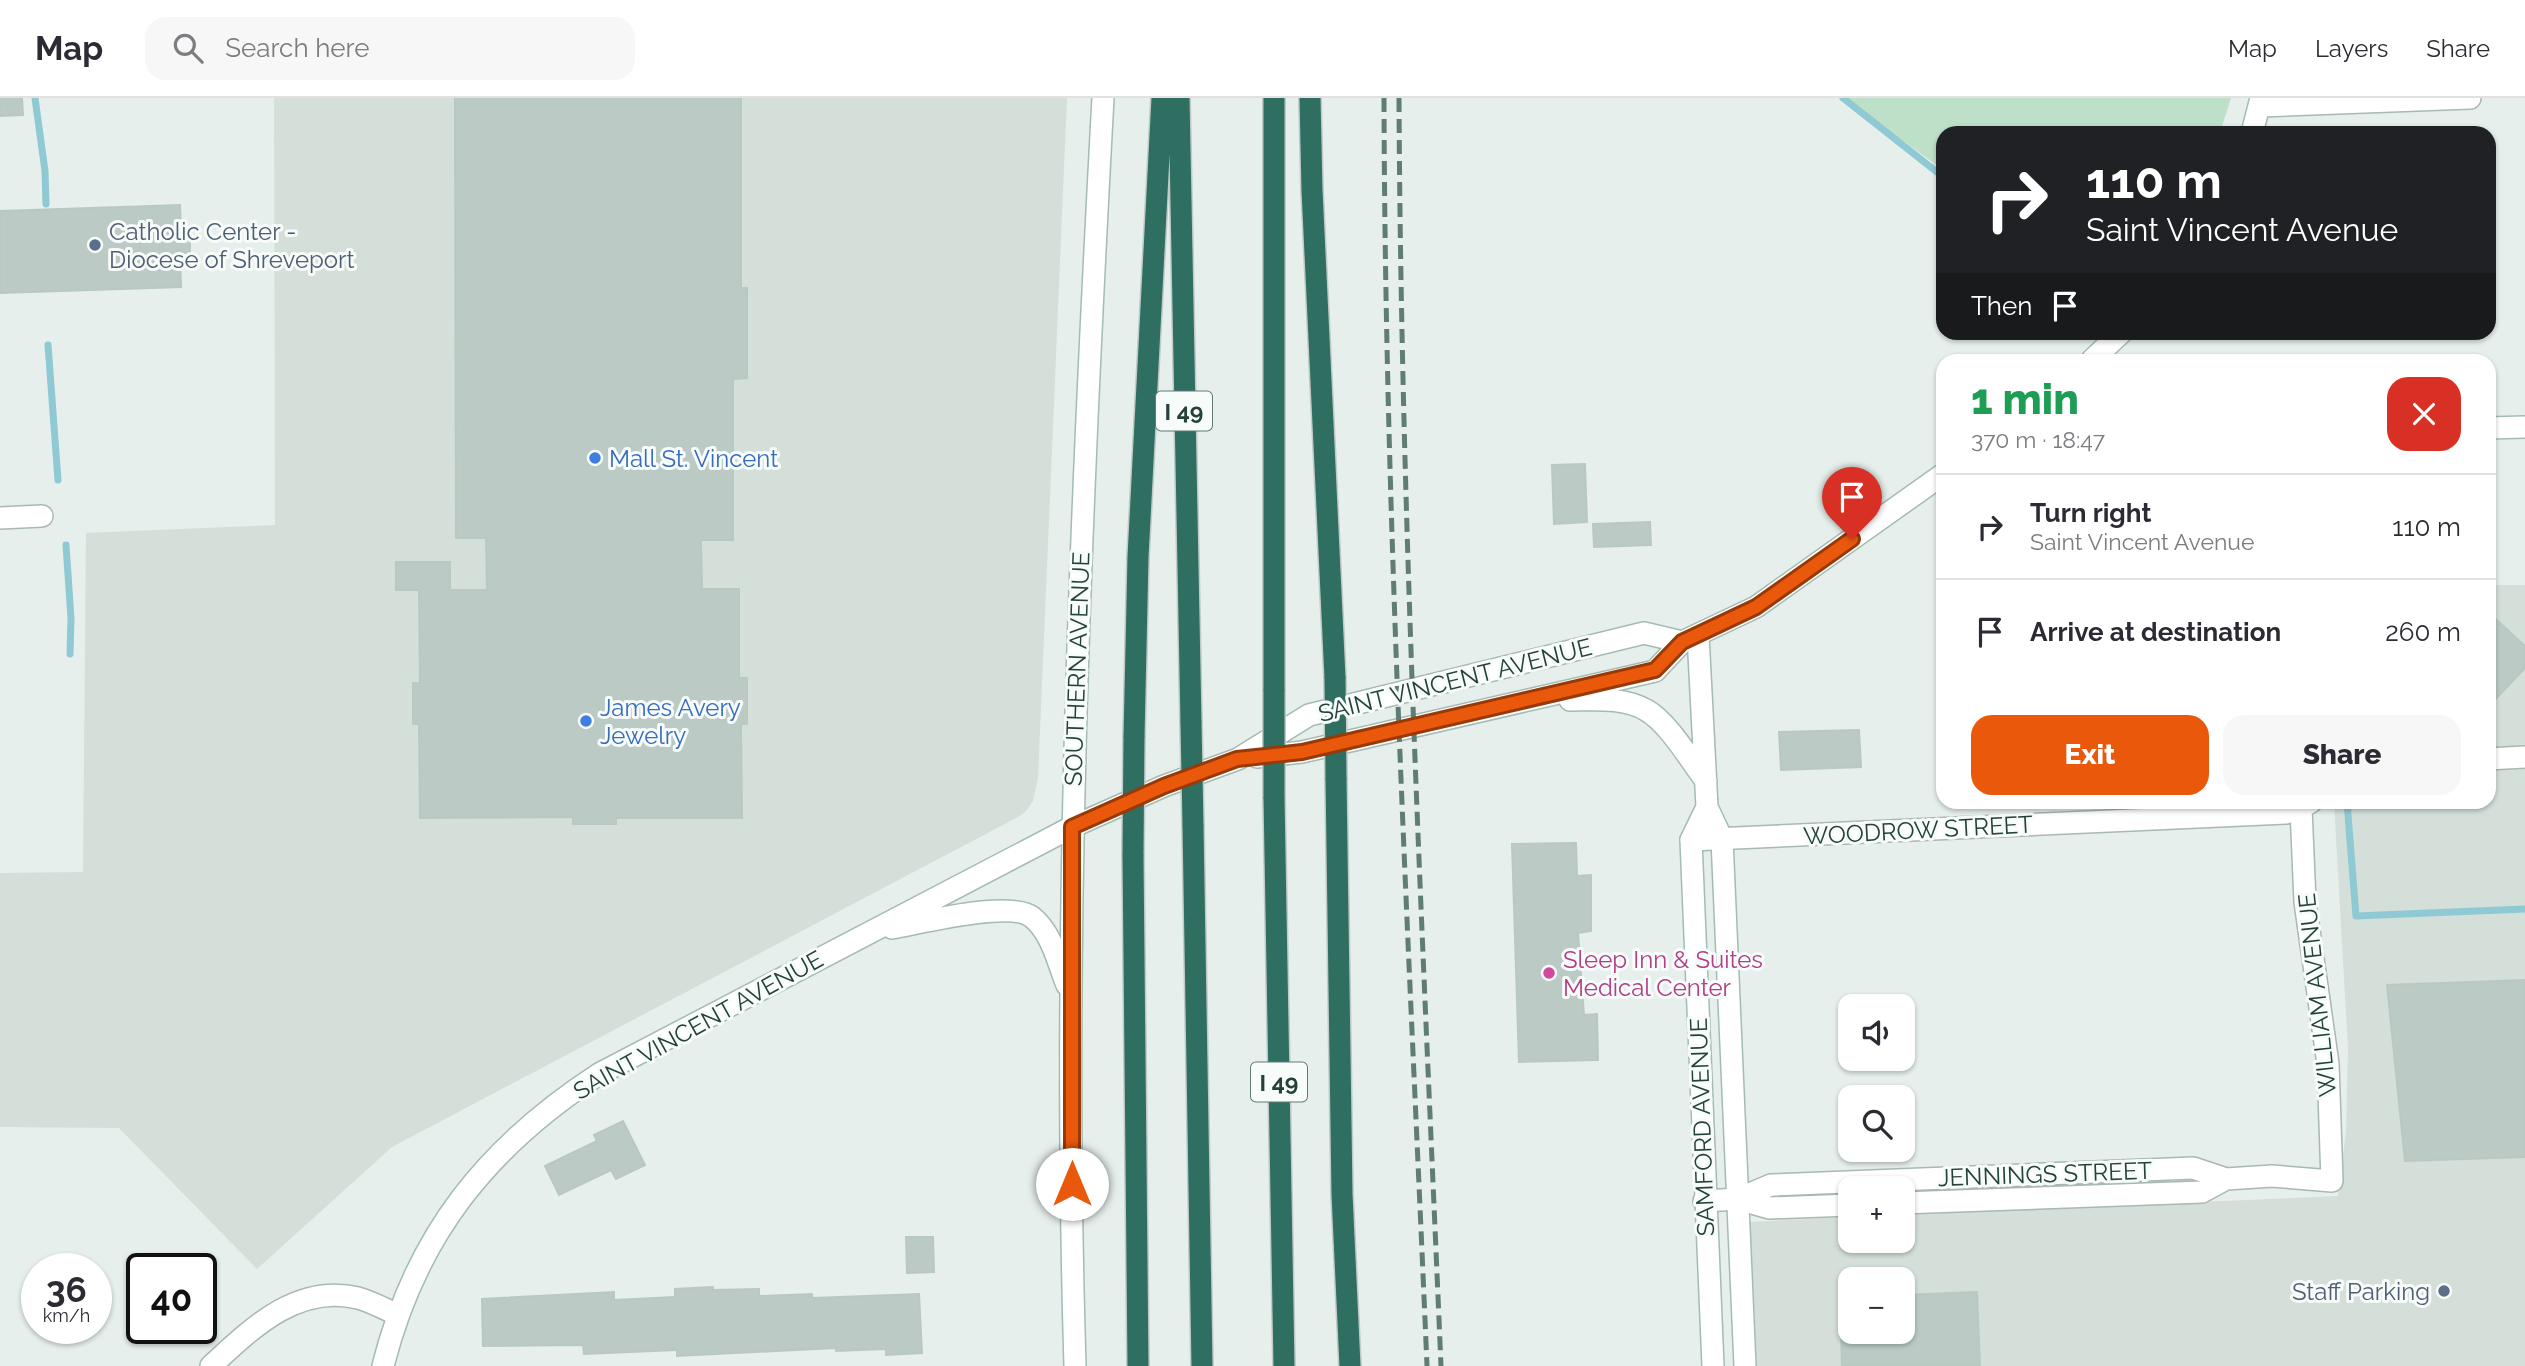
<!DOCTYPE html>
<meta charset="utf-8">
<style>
:root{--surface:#fff;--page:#f7f7f7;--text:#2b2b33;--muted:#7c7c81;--line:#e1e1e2;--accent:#ea580c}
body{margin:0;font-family:Raleway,sans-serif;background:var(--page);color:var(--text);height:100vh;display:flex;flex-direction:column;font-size:26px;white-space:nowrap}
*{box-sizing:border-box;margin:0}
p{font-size:23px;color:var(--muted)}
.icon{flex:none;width:38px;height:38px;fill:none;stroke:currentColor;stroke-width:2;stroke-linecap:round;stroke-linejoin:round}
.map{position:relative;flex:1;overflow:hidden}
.side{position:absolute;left:1936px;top:256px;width:560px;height:455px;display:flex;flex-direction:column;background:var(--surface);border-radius:21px;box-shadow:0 2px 5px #0004}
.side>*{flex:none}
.top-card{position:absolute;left:1936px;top:28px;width:560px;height:214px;border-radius:21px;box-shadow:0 2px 5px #0004;background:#202124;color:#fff;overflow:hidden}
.controls{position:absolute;left:1838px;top:896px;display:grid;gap:14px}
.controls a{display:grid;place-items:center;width:77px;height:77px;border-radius:14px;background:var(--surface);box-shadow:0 2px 5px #0004;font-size:35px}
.speed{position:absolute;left:21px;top:1155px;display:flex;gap:14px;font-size:35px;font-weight:700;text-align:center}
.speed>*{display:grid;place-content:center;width:91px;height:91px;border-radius:50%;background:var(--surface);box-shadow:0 2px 5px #0004;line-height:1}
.speed small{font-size:18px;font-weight:400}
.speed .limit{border:4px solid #111;border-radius:10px;background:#fff;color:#111}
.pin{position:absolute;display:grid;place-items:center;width:60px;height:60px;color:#fff;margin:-72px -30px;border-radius:50% 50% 50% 0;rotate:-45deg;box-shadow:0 0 7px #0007}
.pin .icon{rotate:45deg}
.me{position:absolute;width:77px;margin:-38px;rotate:0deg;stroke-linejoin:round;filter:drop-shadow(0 0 5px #0008)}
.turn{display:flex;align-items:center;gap:24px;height:147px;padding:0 35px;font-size:32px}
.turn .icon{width:91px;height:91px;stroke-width:2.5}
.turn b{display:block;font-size:49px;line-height:60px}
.then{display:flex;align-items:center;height:66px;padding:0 35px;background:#0003;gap:14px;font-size:26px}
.round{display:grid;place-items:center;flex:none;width:74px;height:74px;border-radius:21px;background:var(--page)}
.summary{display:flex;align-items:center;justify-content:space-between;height:119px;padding:0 35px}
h1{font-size:42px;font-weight:800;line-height:52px;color:#1e9e55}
.button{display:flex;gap:14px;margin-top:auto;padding:14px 35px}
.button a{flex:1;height:80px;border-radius:21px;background:var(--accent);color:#fff;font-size:28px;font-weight:800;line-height:80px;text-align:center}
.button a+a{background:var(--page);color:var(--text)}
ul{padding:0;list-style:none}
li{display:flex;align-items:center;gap:21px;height:105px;padding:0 35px;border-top:2px solid var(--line)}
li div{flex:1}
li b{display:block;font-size:26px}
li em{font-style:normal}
header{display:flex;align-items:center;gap:42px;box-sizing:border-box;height:98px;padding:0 35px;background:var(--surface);border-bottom:2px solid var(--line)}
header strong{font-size:33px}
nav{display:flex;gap:38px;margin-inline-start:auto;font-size:24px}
.search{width:490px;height:63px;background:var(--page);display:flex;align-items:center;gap:18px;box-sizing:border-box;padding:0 24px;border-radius:21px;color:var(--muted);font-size:26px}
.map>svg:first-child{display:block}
</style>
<header>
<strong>Map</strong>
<div class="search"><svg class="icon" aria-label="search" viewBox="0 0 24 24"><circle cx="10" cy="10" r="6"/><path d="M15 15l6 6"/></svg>Search here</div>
<nav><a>Map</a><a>Layers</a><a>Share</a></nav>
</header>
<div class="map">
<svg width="2525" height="1268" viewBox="0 0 2525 1268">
<rect width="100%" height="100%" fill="#e6efeb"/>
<path fill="#d4dfda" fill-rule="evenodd" d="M274,0H1067L1038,680L1033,703L1027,712L1020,718L392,1049L257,1171L119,1030L0,1029V775L83,774L86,435L275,427Z
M2489,487H2525V1268H1757L1750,1124L1850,1119V1143H1902V1117L2338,1098L2346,1034L2348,950L2334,705L2337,704H2488ZM1850,1181H1902V1234H1850Z"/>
<path fill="#bfe0c8" d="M1844,0H2231L2220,35H1942V71Z"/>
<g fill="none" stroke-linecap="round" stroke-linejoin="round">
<path stroke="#8ec9d4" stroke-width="7" d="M35,0L45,73L46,106
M1843,0L1942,78
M48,247L58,382
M66,447L71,520L70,556
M2347,704L2356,818L2525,811"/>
</g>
<path fill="#bbcac4" stroke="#b8c9c2" stroke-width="2" d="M0,0H22L23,17L0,18Z
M455,0H741V190H747V280L733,281V442H701L702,491H739V580H747V626H741L742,720H616V726H573V719L420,720L419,626H413V585H420L419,492H396V464H450V492H487L486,440H456Z
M180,107L181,134H190V159L180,160L181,189L0,195V113Z
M1585,366L1587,424L1554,426L1552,367Z
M1650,424L1651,447L1594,449L1593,426Z
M2488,514L2525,548V570L2488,609Z
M1859,632L1861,669L1781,672L1779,634Z
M1576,745L1577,778L1591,777V833L1578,835L1584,917L1597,916L1598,962L1519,964L1512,746Z
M2525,882V1059L2405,1063L2387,887Z
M623,1023L645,1067L616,1081L611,1072L559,1097L545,1068L597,1043L594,1037Z
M906,1139H933L934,1174L907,1175Z
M713,1189V1192L759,1191V1198L812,1196V1200L919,1196L922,1255L886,1257V1251L836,1253V1250L677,1258V1252L584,1256L583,1247L483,1248L482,1201L614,1194V1202L675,1199V1191Z
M1977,1194L1980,1268H1842L1841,1234H1902V1197Z"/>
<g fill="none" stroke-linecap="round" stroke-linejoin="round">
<g stroke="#a8b8b2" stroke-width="24">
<path id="street" d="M2260,8L2470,0
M0,420L42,418
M2488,661L2525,659
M1691,742L2286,715L2301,710L2311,704
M1738,1101L1771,1087L2193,1070L2226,1081L2272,1078L2332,1083L2328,966L2305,804L2301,710
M1704,1103L1738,1101L1769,1110L1850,1107
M1902,1105L2202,1094L2226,1081
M211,1268C251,1231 297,1185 358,1200C372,1204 385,1211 398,1217"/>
</g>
<g stroke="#a4bbb3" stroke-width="24">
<path id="secondary" d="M2252,35L2261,0
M2092,262L2122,234
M2488,330L2525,329
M1698,537L1707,709L1722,741L1745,1268
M1570,602C1595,602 1623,599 1646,612C1668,624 1690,662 1706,683
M1257,659L1302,654L1655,573L1682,544L1756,509L1942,377
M1707,709L1691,742L1713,1268
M892,830C921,825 1010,802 1032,819C1052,835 1058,865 1067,887
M383,1268C416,1137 487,1049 599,976L1072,729L1164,688L1238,661L1309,617L1644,535L1682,544
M1075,1268C1062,845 1080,422 1103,0"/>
</g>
<g stroke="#c2cac8" stroke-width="24">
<path id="highway" d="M1179,0L1191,625
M1274,0V593
M1310,0L1312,92L1335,580
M1134,639L1138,459L1162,0
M1336,680L1342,1096L1350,1268
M1274,699L1284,1268
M1193,727L1202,1268
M1133,757L1138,1268"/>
</g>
<use href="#street" stroke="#fff" stroke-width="21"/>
<use href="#secondary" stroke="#fff" stroke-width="21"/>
<use href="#highway" stroke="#2f6f62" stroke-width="21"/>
<path stroke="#5f7d75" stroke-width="5" stroke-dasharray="14 7" stroke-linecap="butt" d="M1384,0C1385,423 1409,846 1427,1268
M1399,0C1401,423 1423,846 1441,1268"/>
<g stroke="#c2cac8" stroke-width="24" stroke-linecap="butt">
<path id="highway-bridge" d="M1335,580L1336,680
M1274,593V699
M1191,625L1193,727
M1133,757L1134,639"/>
</g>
<use href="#highway-bridge" stroke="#2f6f62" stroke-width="21"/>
</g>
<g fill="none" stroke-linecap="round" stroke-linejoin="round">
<g stroke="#983908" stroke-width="18">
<path id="route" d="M1072,1086V729L1164,688L1237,661L1302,654L1655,572L1682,544L1756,509L1852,441"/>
</g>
<use href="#route" stroke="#ea580c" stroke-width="12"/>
</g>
<g fill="#5c6f8a" stroke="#f7fbf9" stroke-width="2.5">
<circle cx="95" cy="147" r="7"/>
<circle cx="2444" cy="1193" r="7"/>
</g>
<g fill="#3f7fe0" stroke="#f7fbf9" stroke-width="2.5">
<circle cx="595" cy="360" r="7"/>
<circle cx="586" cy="623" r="7"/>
</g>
<circle fill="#d1479c" stroke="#f7fbf9" stroke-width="2.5" cx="1549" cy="875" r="7"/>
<g text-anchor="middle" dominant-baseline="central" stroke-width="6" stroke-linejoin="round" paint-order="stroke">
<g fill="#f7fbf9" stroke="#637a73" stroke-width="2">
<rect x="1156" y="293.5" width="56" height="39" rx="5"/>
<rect x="1251" y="964.5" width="56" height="39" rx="5"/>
</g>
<g font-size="23" font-weight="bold" fill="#24423a">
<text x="1184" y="313">I 49</text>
<text x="1279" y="984">I 49</text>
</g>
<g font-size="24" fill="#4e5e75" stroke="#f7fbf9" text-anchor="start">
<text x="109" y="133">Catholic Center -<tspan x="109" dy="28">Diocese of Shreveport</tspan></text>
<text x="2430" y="1193" text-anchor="end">Staff Parking</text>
</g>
<g font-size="24" fill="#366cbe" stroke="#f7fbf9" text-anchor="start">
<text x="609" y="360">Mall St. Vincent</text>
<text x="600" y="609">James Avery<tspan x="600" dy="28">Jewelry</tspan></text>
</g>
<g font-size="24" fill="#24423a" stroke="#f7fbf9">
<text transform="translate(1077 571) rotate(-88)">SOUTHERN AVENUE</text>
<text transform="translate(1455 582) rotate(-14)">SAINT VINCENT AVENUE</text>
<text transform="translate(1918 732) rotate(-3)">WOODROW STREET</text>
<text transform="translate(2317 897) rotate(-96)">WILLIAM AVENUE</text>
<text transform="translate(698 927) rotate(-29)">SAINT VINCENT AVENUE</text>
<text transform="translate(1702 1029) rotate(-92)">SAMFORD AVENUE</text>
<text transform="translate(2045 1076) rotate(-2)">JENNINGS STREET</text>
</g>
<g font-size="24" fill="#b23c85" stroke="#f7fbf9" text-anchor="start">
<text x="1563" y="861">Sleep Inn &amp; Suites<tspan x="1563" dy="28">Medical Center</tspan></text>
</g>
</g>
</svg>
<div class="controls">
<a><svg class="icon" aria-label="sound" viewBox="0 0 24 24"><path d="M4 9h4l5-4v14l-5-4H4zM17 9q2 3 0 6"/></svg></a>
<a><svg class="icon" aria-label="search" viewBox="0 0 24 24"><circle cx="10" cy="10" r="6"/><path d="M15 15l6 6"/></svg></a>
<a>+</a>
<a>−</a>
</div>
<div class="speed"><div>36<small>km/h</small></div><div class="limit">40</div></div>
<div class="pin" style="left:1852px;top:441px;background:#d93025"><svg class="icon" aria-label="arrive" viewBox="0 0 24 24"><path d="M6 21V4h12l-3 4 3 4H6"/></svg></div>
<svg class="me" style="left:1072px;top:1086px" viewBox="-20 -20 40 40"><circle r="19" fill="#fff"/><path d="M0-13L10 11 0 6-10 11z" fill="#ea580c"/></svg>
<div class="top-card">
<div class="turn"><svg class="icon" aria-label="right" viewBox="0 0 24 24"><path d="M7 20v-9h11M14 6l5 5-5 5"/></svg><div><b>110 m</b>Saint Vincent Avenue</div></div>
<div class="then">Then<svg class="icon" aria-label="arrive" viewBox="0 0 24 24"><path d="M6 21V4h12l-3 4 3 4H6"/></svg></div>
</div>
<section class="side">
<div class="summary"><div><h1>1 min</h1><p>370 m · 18:47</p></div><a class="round" style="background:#d93025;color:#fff"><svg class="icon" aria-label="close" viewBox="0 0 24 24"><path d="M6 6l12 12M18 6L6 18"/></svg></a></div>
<ul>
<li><svg class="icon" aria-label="right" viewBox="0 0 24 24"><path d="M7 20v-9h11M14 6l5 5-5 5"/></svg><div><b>Turn right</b><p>Saint Vincent Avenue</p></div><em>110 m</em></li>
<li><svg class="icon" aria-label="arrive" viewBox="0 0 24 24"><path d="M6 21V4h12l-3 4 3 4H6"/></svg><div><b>Arrive at destination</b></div><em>260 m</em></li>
</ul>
<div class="button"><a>Exit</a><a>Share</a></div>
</section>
</div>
